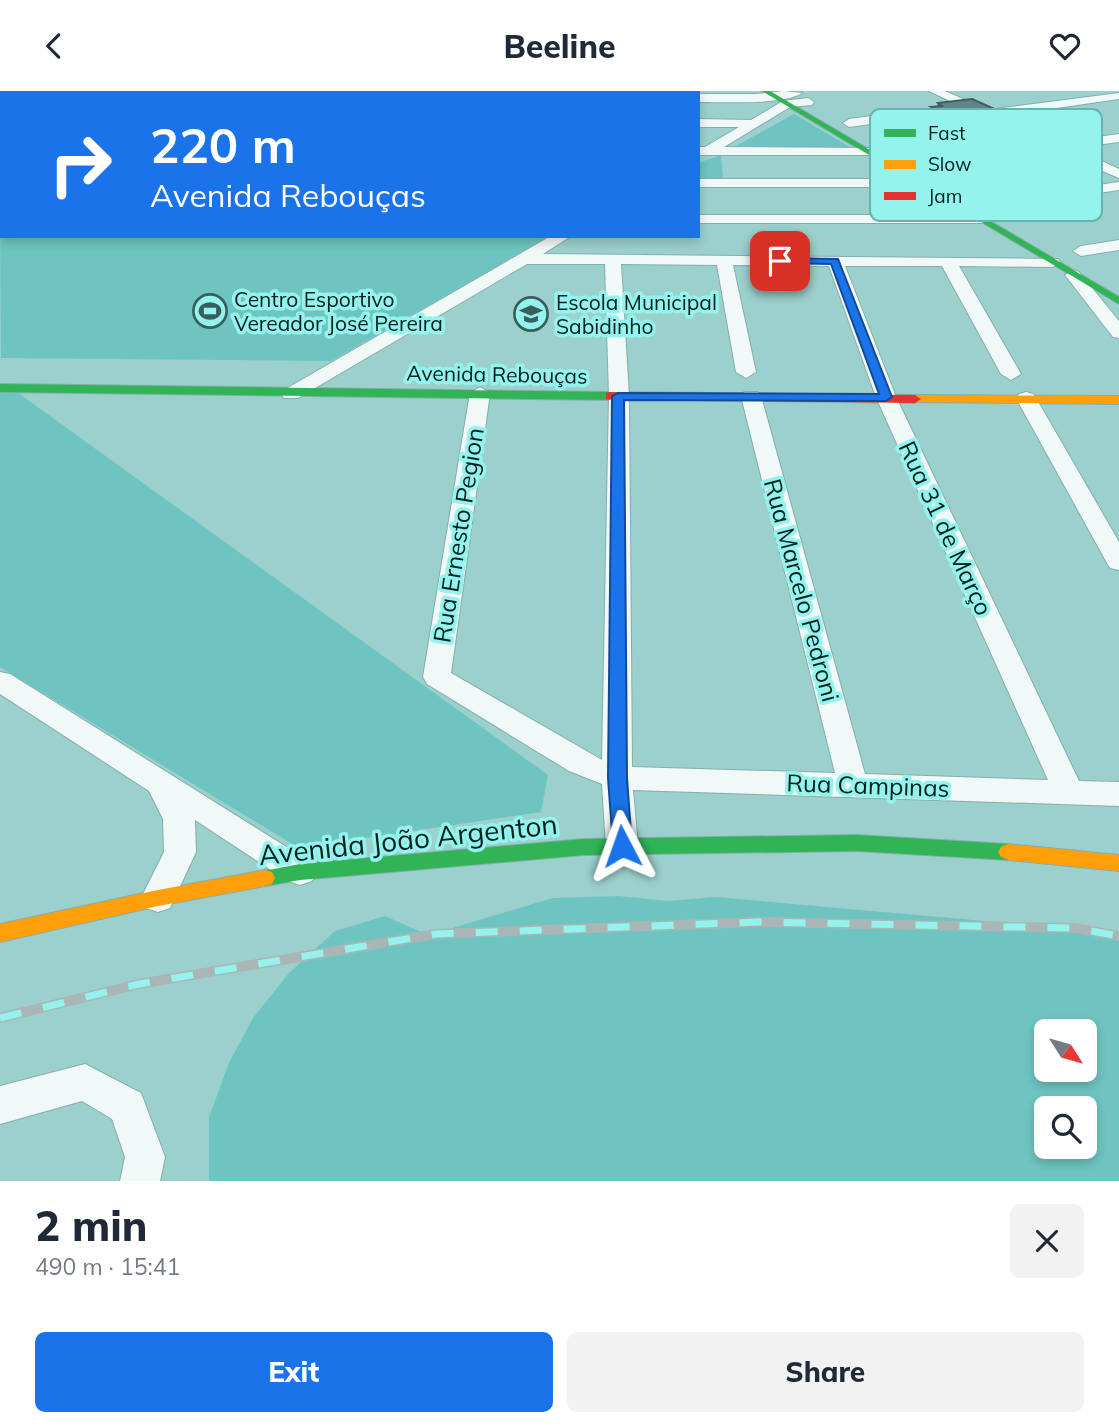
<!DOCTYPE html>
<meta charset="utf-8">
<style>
:root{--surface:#fff;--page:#f2f2f3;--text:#1f2937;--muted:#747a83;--accent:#1a73e8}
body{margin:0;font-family:Mulish,sans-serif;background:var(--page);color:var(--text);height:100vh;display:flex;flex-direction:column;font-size:26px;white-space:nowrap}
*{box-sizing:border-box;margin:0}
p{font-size:23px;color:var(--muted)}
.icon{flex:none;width:38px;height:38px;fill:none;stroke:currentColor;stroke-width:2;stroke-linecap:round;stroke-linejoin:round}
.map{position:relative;height:1090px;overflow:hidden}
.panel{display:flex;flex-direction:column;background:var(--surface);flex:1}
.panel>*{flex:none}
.banner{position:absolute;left:0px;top:0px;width:700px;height:147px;box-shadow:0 4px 10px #0003;background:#1a73e8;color:#fff;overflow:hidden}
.needle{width:46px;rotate:127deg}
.controls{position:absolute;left:1034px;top:928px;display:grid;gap:14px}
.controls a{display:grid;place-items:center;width:63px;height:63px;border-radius:10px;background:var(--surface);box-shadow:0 4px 10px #0003;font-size:35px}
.pin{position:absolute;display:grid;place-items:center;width:60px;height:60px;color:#fff;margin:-30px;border-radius:14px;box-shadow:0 4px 10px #0006}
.me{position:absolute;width:77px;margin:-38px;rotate:356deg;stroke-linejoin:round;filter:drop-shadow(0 0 5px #0008)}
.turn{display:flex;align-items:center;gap:24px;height:147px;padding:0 35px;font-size:32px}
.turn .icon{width:91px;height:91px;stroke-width:2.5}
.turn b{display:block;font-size:49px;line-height:60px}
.round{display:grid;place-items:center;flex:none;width:74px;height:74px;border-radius:10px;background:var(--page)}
.overview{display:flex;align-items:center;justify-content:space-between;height:119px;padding:0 35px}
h1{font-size:42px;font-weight:800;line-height:52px}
.action{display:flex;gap:14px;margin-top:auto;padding:14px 35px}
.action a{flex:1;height:80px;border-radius:10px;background:var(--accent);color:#fff;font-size:28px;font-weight:800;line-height:80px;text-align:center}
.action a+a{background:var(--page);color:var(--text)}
header{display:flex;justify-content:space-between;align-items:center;height:91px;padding:0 35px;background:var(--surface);font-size:32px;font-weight:800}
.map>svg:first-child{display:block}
</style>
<header><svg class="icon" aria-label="back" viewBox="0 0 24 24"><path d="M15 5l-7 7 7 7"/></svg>Beeline<svg class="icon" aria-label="heart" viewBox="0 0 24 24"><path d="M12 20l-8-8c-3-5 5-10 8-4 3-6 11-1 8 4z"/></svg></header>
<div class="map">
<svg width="1119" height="1090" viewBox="0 0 1119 1090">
<rect width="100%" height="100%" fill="#9cd0cd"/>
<path fill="#6ec4c0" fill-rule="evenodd" d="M794,23L851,57L736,55Z
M721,64L723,88H698V72Z
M0,124L2,145H550L331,270L1,267Z
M0,299H14L548,684L541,721L299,757L0,576Z
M619,805L668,810L715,806L1119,842V1090H209V1026L229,972L253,927L289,882L335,840L385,825L435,847L446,839L553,807ZM1046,940H1085V978H1046ZM1046,1017H1085V1055H1046Z"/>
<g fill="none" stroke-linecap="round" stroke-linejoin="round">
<g stroke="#84aeab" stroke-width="2">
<path id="street" d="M19,0H31V2H19Z
M206,0H218L219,2H207Z
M235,0H263L233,2Z
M292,0H304V2H292Z
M375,0H387L374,2Z
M454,0H466V2H454Z
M784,0L802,2C785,14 721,11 698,11V3H756Z
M929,0H945L988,19L1119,2V8L1000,25L1060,51L1119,43V51L1073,57L1119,78V87L1056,60L920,77V71L925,70L1043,54Z
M808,7L814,11L812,14L790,16L724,56L871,57L876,58V64H698V56H705L739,36H698V28L751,29L783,10Z
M910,20L914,21V27L849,36L843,32L849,28Z
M2,41V50L0,51V42Z
M951,84L958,88L956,91L923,96H698V88H923Z
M1119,91V99L996,117L989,113L996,109Z
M0,116H2V124H0Z
M698,124H982L989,128L982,132H698Z
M551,145H571L543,163L1058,168L1060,171L1058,174L1052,176L959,175L1021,283L1011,289L1001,283L942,175H845L896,306L1079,690L1119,691V715L633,699L638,755L633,764L622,768L611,764L606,755L602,693L569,680L427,593L423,586L470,302L480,296L490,302L451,582L602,669L609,305L605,173H527L298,307H284L281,303L284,299ZM621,173L717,174L736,281L746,287L756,281L733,174L829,175L876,306L1048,689L865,683L761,305L758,301H744L741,305L835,682L632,676L629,305Z
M1119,149V159L1081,165L1073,160L1081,155Z
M1073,179L1079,181L1119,230V247L1113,246L1065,184Z
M1026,301L1033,303L1036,307L1119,451V479L1110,477L1107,472L1016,307L1019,303Z
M0,581L10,583L312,772L316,781L312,790L300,794L288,790L195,729L196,761L170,817L158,821L146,817L141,807L164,761L163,728L149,700L0,603Z
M85,973L141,1002L165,1066L160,1090H120L125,1066L112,1028L82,1010L0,1033V995Z"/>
</g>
<g stroke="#84aeab" stroke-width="2">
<path id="fast" d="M762,0H770L1119,206V213Z
M0,293L610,301L616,305L610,309L0,301Z
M857,744L1008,753L1015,756L1018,761L1015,766L1008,769L857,760L584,764L300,789L265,795L258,793L255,787L258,781L300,773L584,748Z"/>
</g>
<g stroke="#84aeab" stroke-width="2">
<path id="slow" d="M915,304L1119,305V313L911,311L909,308Z
M1008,753L1119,764V780L1008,769L1001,766L998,761L1001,756Z
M265,779L272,781L275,787L272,793L265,795L158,815L0,851V833L158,799Z"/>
</g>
<g stroke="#84aeab" stroke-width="2">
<path id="jam" d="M610,301L915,304L921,308L915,312L606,308V302Z"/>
</g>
<use href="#street" fill="#f0f8f8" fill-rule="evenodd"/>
<use href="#fast" fill="#30b455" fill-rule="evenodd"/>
<use href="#slow" fill="#ff9f0a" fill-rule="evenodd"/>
<use href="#jam" fill="#e5322d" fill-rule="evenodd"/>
<g stroke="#a9b6b5" stroke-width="10">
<path id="rail" d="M0,927L139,893L436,843L758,831L1075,837L1119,845"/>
</g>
<use href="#rail" stroke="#94f3ed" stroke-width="7" stroke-dasharray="22" stroke-linecap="butt"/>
</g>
<path fill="#527374" d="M938,12L1017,45L908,60L872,42L875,26L931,19V16L937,15Z"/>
<path fill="#425e5e" d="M2,24V38L0,39V25Z
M1021,30L1017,45L908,60L911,44Z"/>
<path fill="#5f8687" stroke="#425e5e" stroke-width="2" d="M972,8L1021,30L911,44L875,26L937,19L931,16L942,15L938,12Z"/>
<path fill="#1a73e8" stroke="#114b97" stroke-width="2" d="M780,167L838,168L892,306L886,310L624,309L627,687L632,755L629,760L622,762L615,760L613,755L608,687L612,305L618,302L879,303L831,173L776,172V168Z"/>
<defs>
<g id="stadium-ring" transform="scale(1.75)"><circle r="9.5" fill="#94f3ed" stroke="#385e5d" stroke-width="1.5"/><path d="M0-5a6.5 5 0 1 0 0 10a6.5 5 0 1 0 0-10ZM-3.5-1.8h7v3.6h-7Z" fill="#385e5d"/></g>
<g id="school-ring" transform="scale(1.75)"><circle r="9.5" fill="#94f3ed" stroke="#385e5d" stroke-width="1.5"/><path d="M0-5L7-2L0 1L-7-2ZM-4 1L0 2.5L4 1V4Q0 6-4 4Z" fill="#385e5d"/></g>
</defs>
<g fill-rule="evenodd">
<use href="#stadium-ring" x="210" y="220"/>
<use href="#school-ring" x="531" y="223"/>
</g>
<g text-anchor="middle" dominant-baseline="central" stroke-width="7" stroke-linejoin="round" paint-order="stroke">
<g font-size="21" fill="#022120" stroke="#94f3ed" text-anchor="start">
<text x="234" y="208">Centro Esportivo<tspan x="234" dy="24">Vereador José Pereira</tspan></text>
<text x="556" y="211">Escola Municipal<tspan x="556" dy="24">Sabidinho</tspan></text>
</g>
<g font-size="21" fill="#022120" stroke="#94f3ed">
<text transform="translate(497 283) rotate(1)">Avenida Rebouças</text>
</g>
<g font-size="24" fill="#022120" stroke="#94f3ed">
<text transform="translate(946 437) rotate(65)">Rua 31 de Março</text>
<text transform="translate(458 444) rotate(-81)">Rua Ernesto Pegion</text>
<text transform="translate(802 499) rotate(75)">Rua Marcelo Pedroni</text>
<text transform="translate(868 694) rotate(2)">Rua Campinas</text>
</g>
<g font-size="28" fill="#022120" stroke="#94f3ed">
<text transform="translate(408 748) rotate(-6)">Avenida João Argenton</text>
</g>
</g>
<rect x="870" y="18" width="232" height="112" rx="10" fill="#94f3ed" stroke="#68b4b0" stroke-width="2"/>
<rect x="884" y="38" width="32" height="8" fill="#30b455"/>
<rect x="884" y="69" width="32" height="9" fill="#ff9f0a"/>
<rect x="884" y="101" width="32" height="8" fill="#e5322d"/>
<g font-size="19" fill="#022120">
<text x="928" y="49">Fast</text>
<text x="928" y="80">Slow</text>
<text x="928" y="112">Jam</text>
</g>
</svg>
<div class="controls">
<a><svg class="needle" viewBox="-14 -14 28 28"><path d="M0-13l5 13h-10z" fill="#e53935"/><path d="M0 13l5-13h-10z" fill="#747a83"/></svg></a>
<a><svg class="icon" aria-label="search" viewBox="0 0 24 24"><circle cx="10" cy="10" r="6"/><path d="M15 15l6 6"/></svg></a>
</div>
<div class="pin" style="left:780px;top:170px;background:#d93025"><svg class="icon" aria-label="arrive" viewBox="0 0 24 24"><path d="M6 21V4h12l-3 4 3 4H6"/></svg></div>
<svg class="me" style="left:622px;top:755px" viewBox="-20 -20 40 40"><path d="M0-17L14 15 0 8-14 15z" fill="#1a73e8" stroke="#fff" stroke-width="4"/></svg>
<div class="banner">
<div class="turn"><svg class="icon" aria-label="right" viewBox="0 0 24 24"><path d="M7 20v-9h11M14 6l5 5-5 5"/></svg><div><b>220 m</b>Avenida Rebouças</div></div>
</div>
</div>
<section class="panel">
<div class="overview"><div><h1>2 min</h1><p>490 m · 15:41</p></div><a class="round"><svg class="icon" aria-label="close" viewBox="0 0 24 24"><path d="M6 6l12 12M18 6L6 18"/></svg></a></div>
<div class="action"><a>Exit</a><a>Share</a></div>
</section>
